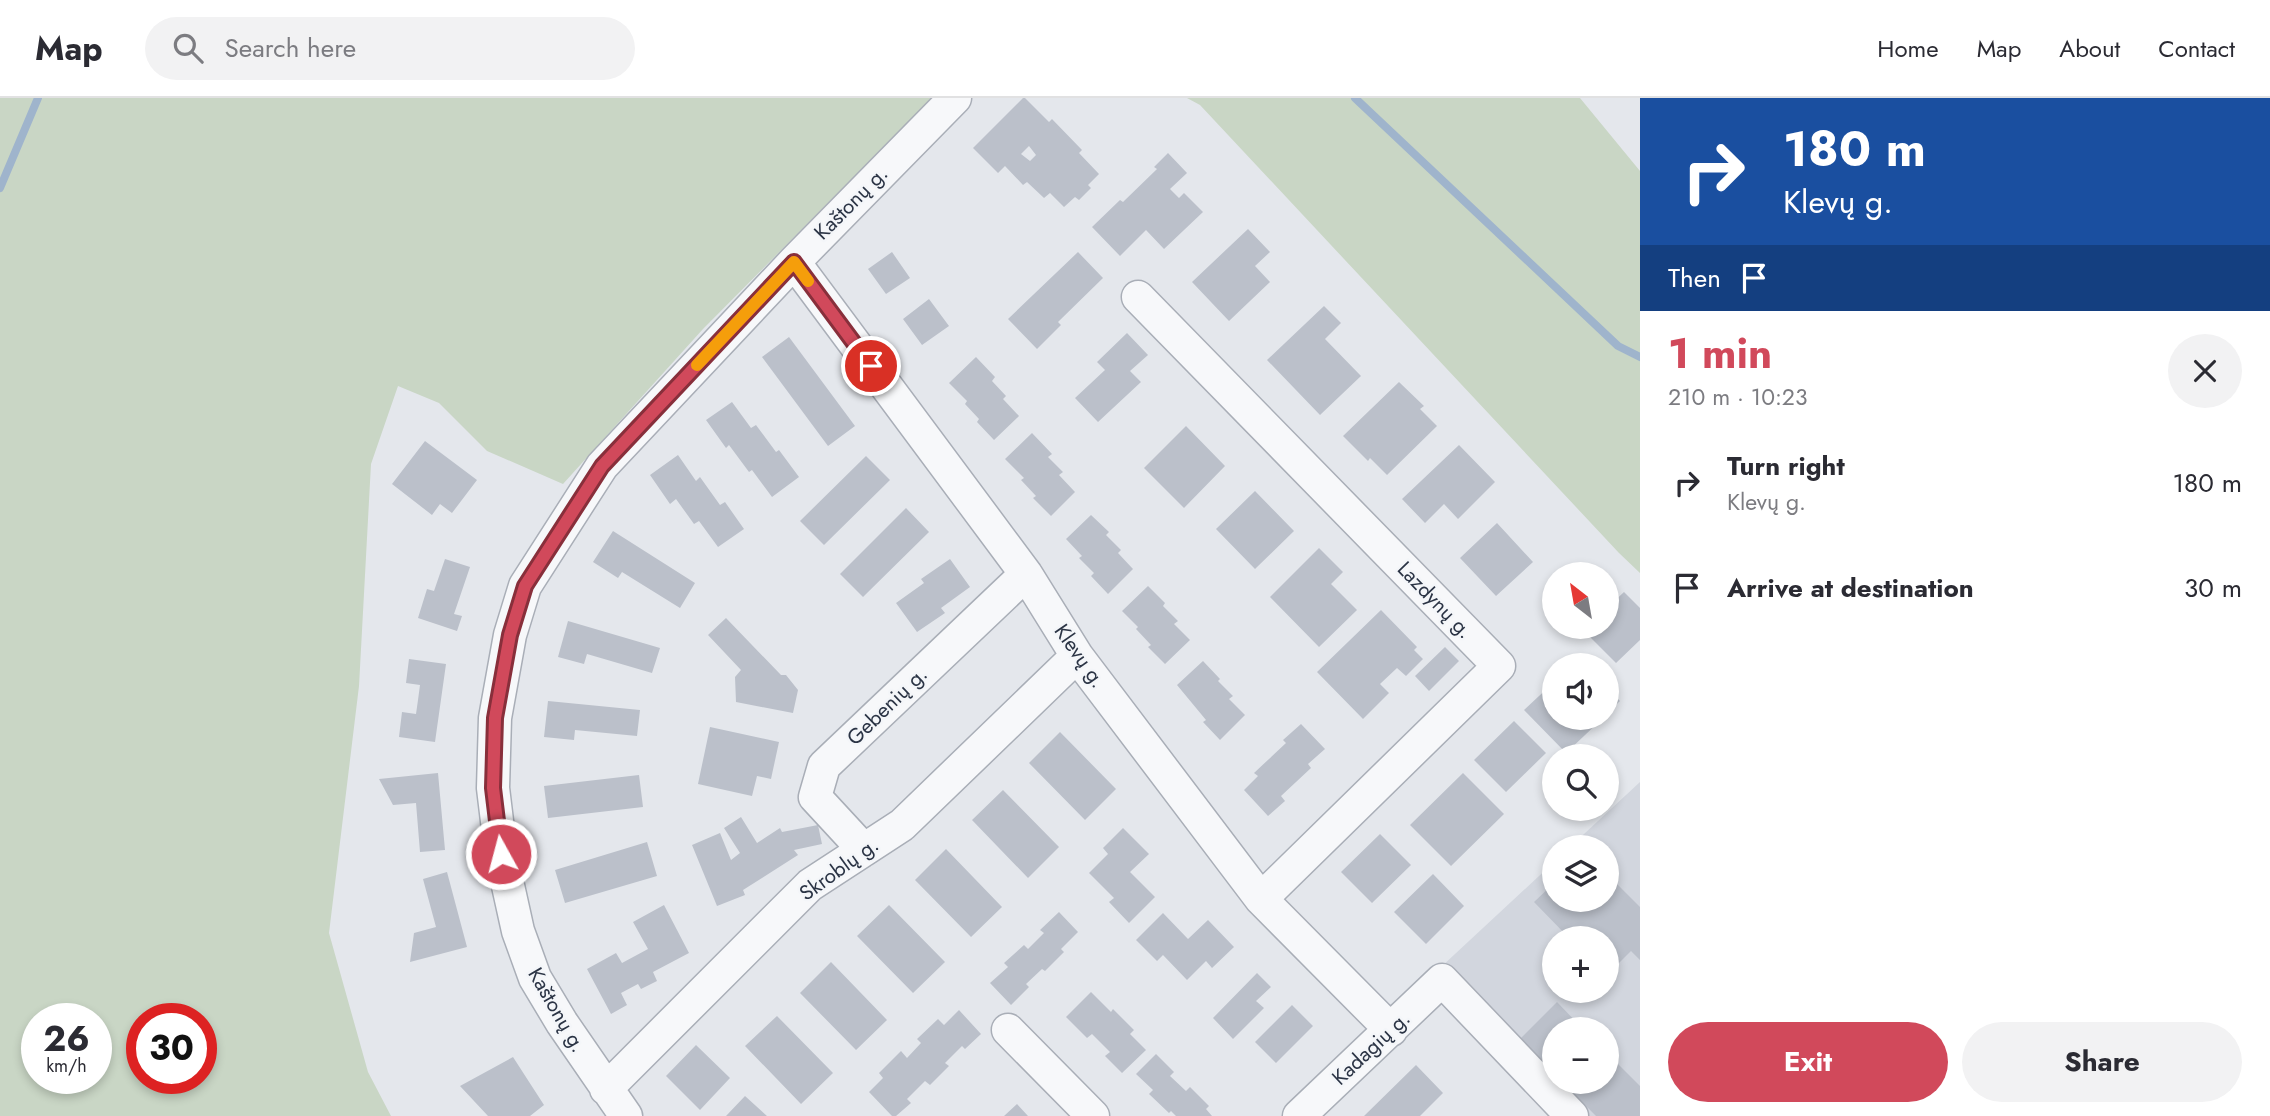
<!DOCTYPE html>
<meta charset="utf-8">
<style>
:root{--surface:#fff;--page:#f2f2f3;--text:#2b2b33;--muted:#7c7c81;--line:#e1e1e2;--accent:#d1495b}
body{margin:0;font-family:Jost,sans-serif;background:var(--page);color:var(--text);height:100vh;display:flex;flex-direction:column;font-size:26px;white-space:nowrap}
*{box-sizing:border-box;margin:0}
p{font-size:23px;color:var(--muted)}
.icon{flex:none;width:38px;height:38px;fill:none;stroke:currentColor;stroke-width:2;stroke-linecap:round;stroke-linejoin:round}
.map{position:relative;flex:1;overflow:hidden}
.side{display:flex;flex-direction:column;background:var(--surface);width:630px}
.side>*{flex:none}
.hud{background:#1a4fa0;color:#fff;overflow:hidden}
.needle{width:46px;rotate:329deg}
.buttons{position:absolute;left:1542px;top:464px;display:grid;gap:14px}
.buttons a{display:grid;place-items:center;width:77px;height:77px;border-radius:50%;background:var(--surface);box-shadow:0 4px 10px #0003;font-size:35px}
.speed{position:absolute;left:21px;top:905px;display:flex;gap:14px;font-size:35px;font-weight:700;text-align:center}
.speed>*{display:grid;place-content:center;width:91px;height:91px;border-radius:50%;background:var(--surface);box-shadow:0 4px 10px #0003;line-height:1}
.speed small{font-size:18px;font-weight:400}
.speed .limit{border:10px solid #d22;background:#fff;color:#111}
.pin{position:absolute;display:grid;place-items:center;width:60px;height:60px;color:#fff;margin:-30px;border:4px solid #fff;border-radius:50%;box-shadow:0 2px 7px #0007}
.me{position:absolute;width:77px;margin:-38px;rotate:353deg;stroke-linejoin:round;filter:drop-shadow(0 0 5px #0008)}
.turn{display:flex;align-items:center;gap:24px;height:147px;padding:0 28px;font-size:32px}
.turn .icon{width:91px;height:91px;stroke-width:2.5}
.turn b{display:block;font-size:49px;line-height:60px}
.then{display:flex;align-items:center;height:66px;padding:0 28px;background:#0003;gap:14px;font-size:26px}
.round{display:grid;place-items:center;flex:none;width:74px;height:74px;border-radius:37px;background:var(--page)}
.headline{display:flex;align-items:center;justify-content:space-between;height:119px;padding:0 28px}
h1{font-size:42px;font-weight:700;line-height:52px;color:var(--accent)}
.primary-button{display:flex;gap:14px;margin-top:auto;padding:14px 28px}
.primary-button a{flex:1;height:80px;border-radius:42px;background:var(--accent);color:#fff;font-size:28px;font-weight:700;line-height:80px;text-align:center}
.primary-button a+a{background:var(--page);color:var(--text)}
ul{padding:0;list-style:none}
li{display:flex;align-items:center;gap:21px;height:105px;padding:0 28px}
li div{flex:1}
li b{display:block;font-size:26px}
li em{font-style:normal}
header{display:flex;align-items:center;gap:42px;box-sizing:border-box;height:98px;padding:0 35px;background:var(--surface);border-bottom:2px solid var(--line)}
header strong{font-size:33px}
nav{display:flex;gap:38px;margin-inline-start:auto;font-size:24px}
.search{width:490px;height:63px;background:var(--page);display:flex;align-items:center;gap:18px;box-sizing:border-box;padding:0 24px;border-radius:38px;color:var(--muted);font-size:26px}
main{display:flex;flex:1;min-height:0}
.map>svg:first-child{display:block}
</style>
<header>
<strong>Map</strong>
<div class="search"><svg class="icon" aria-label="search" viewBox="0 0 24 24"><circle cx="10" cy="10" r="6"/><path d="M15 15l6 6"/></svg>Search here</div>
<nav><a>Home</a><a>Map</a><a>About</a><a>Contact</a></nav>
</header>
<main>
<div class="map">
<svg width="1640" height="1018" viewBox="0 0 1640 1018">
<rect width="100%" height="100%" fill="#e4e7ec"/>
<path fill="#d2d6de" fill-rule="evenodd" d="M1640,684V1018H1587L1441,869L1554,764V802H1606V749H1570ZM1554,840H1606V892H1554ZM1554,931H1606V984H1554Z"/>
<path fill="#c9d6c5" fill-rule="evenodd" d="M0,0H932L703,231L563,386L487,353L439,305L398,288L371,366L359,588L329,835L368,974L391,1018H0ZM37,920H96V980H37ZM142,920H201V980H142Z
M1187,0H1580L1640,73V475L1619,455L1200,7Z"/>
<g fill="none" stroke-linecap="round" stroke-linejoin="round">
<path stroke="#9fb4cc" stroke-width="8" d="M1355,0L1618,248L1640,259
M0,90L38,0"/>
</g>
<path fill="#bbc0ca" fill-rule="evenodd" d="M1023,0H1025L1049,24L1052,21L1082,52L1079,55L1099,76L1088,87L1091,90L1079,102L1075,99L1064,109L1050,95L1044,100L1027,84L1023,87L1005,68L998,75L973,50ZM1029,48L1036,57L1030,63L1021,56Z
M1168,55L1187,75L1170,91L1179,100L1184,95L1203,114L1164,151L1146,132L1120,158L1092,129L1120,102L1123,104L1157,71L1154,69Z
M1248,131L1270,154L1255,168L1270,184L1229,223L1192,184Z
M892,154L910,180L886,196L868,171Z
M1078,154L1103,180L1058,224L1061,227L1037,251L1008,221Z
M929,201L949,228L922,247L903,221Z
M1324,208L1341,225L1325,241L1361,278L1320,317L1267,262Z
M1127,235L1148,257L1130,273L1141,284L1098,324L1075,300L1105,272L1097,264Z
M789,239L855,328L828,348L762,259Z
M976,259L995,279L992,283L1006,298L1003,301L1019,318L994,342L977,324L979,321L965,306L967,303L949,285Z
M1399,284L1424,308L1420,311L1437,328L1387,377L1370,360L1368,363L1343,338Z
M732,304L751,330L756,327L776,354L779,352L799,379L772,399L752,372L749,374L729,347L726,350L706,322Z
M1186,328L1225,368L1184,410L1144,370Z
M1032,335L1052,356L1048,359L1063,374L1059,377L1075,394L1051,418L1033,400L1036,398L1021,382L1024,380L1005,361Z
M425,343L477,382L452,415L440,406L432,417L392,386Z
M1459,347L1495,384L1458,421L1444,406L1425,425L1402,401Z
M678,357L696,383L700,379L720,407L725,404L744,431L718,449L699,423L694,426L676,401L670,406L650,377Z
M866,358L890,382L824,447L800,423Z
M1255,393L1294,433L1255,471L1216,431Z
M906,410L929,434L863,499L840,476Z
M1091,417L1109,434L1106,437L1121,452L1118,455L1133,471L1108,496L1091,478L1094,475L1079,460L1082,458L1066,441Z
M1497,425L1533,464L1496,498L1460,460Z
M613,433L695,485L680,510L622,474L618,480L593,464Z
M1319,450L1343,474L1331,486L1357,512L1319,549L1270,499Z
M445,461L470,469L454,516L462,518L457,533L418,520L427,491L434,493Z
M950,461L970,489L941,510L945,515L917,534L896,505L924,485L921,481Z
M1148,488L1165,505L1163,508L1178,523L1174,526L1190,542L1165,566L1148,549L1151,547L1136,531L1138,529L1122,513Z
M1624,494L1640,510V542L1616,565L1584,533L1589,528H1606V511Z
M1381,512L1417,549L1414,552L1423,561L1406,578L1397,570L1380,586L1389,595L1363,621L1317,574Z
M726,520L781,577H786L798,592L793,615L736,604L735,579L741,572L708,537Z
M568,523L660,550L652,575L587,556L584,566L558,559Z
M1445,549L1459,563L1429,593L1415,578Z
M409,561L446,566L435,644L399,639L402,614L416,616L418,602L420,587L406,585Z
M1203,563L1220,581L1218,583L1233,598L1229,601L1245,617L1220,642L1203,624L1206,622L1177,587Z
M1554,584V620H1603L1566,655L1524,612Z
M1606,589L1620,603L1606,616Z
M548,603L640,612L637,638L575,632L574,642L544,639Z
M1514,623L1546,655L1506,694L1474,662Z
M1301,626L1325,651L1308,666L1311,670L1281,698L1285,703L1268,718L1244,692L1258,678L1254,675L1286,645L1283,642Z
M710,629L779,644L771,681L757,678L752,698L698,686Z
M1060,634L1116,691L1085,722L1029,665Z
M438,675L445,752L420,754L416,705L393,707L379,681Z
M1463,675L1504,716L1451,768L1410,727Z
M639,677L643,709L548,720L544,688Z
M1003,692L1059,749L1028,780L972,722Z
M741,719L757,745L780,730L782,734L818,727L822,746L794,752L798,757L743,792L745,797L717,808L692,747L720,735L731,762L740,755L724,730Z
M1123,730L1149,756L1130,774L1155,799L1129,825L1109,804L1114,800L1089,775L1108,756L1103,750Z
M1380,736L1411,767L1372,805L1341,774Z
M647,744L657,778L565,805L555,772Z
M946,751L1002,809L971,839L915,782Z
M447,774L467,849L410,864L414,835L436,829L423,781Z
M1606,775L1640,809V862L1631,853L1606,878V840H1569L1534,804L1554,785V802H1606Z
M1433,776L1464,808L1426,846L1394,814Z
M664,807L689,855L653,874L657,883L641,891L638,886L621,895L627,907L611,916L587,871L616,855L622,865L648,851L633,824Z
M889,807L945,864L913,895L857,838Z
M1059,814L1078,834L1061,851L1064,854L1045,873L1042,871L1026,886L1029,889L1011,907L990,885L1008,869L1004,865L1024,847L1028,851L1044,835L1040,832Z
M1163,815L1188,841L1208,822L1234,849L1212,870L1206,863L1187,882L1163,857L1157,863L1136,842Z
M831,864L887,922L856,952L800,895Z
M1257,875L1271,889L1256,903L1264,910L1233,941L1213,920Z
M1091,894L1111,914L1113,911L1134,932L1130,936L1146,952L1122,975L1105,958L1110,954L1092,936L1087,940L1066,919Z
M1557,904L1583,931H1554V976L1520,941Z
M1292,907L1313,928L1276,965L1255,944Z
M959,912L981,936L965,951L962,948L945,965L949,968L930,987L925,983L907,1001L911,1005L896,1018H892L869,994L883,980L879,975L901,953L907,960L921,945L917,941L938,921L944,927Z
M777,918L833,975L801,1006L745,948Z
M696,947L730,980L700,1012L666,978Z
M1606,954L1640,988V1018H1596L1562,984H1606Z
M1156,956L1174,974L1170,978L1186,993L1190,989L1209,1008L1206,1011L1212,1018H1176L1171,1013L1169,1015L1149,996L1153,992L1136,976Z
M513,959L544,1007L530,1018H488L460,988Z
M1416,967L1443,995L1420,1018H1364Z
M745,998L767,1018H726Z
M1017,1006L1028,1018H1004Z"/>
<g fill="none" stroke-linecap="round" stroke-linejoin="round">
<g stroke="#a9aeb7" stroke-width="35">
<path id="street" d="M794,164L1026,476L1077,558L1261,801L1391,932
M1138,199L1499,568L1261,801
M864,752L815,699L824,668L1026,476
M1008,932L1093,1018
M606,991L810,787L902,727L1077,558
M626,1018L562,925L535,880L518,833L501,756L493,690L495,620L510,537L525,488L602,368L794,164L955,0
M1299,1018L1442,882L1572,1018"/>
</g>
<use href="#street" stroke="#f7f8fa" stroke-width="32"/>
</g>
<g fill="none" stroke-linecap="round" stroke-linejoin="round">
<g stroke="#882f3b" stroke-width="18">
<path id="route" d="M501,756L493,690L495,620L510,537L525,488L602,368L794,164L871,268"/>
</g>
<use href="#route" stroke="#d1495b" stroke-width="12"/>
<path stroke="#f59e0b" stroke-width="12" d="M697,267L794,164L808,183"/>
</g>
<g text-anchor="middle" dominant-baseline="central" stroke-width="5" stroke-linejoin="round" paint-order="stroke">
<g font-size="21" fill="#2b3445" stroke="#f4f6f9">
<text transform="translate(851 105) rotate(-45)">Kaštonų g.</text>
<text transform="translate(1435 502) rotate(46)">Lazdynų g.</text>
<text transform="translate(1080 558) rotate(55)">Klevų g.</text>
<text transform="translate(887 608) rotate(-44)">Gebenių g.</text>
<text transform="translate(839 771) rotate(-36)">Skroblų g.</text>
<text transform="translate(557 912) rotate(60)">Kaštonų g.</text>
<text transform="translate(1371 950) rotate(-43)">Kadagių g.</text>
</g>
</g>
</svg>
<div class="buttons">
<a><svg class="needle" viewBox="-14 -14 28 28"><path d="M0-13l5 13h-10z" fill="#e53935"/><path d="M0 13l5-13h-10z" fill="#7c7c81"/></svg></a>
<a><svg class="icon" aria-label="sound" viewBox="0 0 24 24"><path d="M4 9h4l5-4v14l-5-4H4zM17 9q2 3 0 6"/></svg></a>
<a><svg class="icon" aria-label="search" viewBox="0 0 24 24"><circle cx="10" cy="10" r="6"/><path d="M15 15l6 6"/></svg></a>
<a><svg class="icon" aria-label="layers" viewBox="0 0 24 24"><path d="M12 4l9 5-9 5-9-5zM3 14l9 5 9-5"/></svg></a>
<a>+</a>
<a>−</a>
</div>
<div class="speed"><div>26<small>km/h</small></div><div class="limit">30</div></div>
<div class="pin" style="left:871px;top:268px;background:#d93025"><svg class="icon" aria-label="arrive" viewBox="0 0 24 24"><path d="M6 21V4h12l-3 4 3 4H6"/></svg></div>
<svg class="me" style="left:501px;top:756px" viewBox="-20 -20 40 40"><circle r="17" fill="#d1495b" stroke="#fff" stroke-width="3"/><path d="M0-11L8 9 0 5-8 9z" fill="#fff"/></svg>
</div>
<section class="side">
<div class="hud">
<div class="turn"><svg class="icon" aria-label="right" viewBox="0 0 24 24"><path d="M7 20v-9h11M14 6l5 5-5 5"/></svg><div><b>180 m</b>Klevų g.</div></div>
<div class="then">Then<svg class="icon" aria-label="arrive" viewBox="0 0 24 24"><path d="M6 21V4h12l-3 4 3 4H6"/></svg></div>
</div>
<div class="headline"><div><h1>1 min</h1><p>210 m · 10:23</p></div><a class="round"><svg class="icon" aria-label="close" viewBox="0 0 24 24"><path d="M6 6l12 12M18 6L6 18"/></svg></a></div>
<ul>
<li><svg class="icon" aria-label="right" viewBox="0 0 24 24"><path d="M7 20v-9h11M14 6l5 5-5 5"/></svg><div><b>Turn right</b><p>Klevų g.</p></div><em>180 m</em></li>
<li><svg class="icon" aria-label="arrive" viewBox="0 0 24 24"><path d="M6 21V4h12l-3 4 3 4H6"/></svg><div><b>Arrive at destination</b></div><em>30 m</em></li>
</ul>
<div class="primary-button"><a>Exit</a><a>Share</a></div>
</section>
</main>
